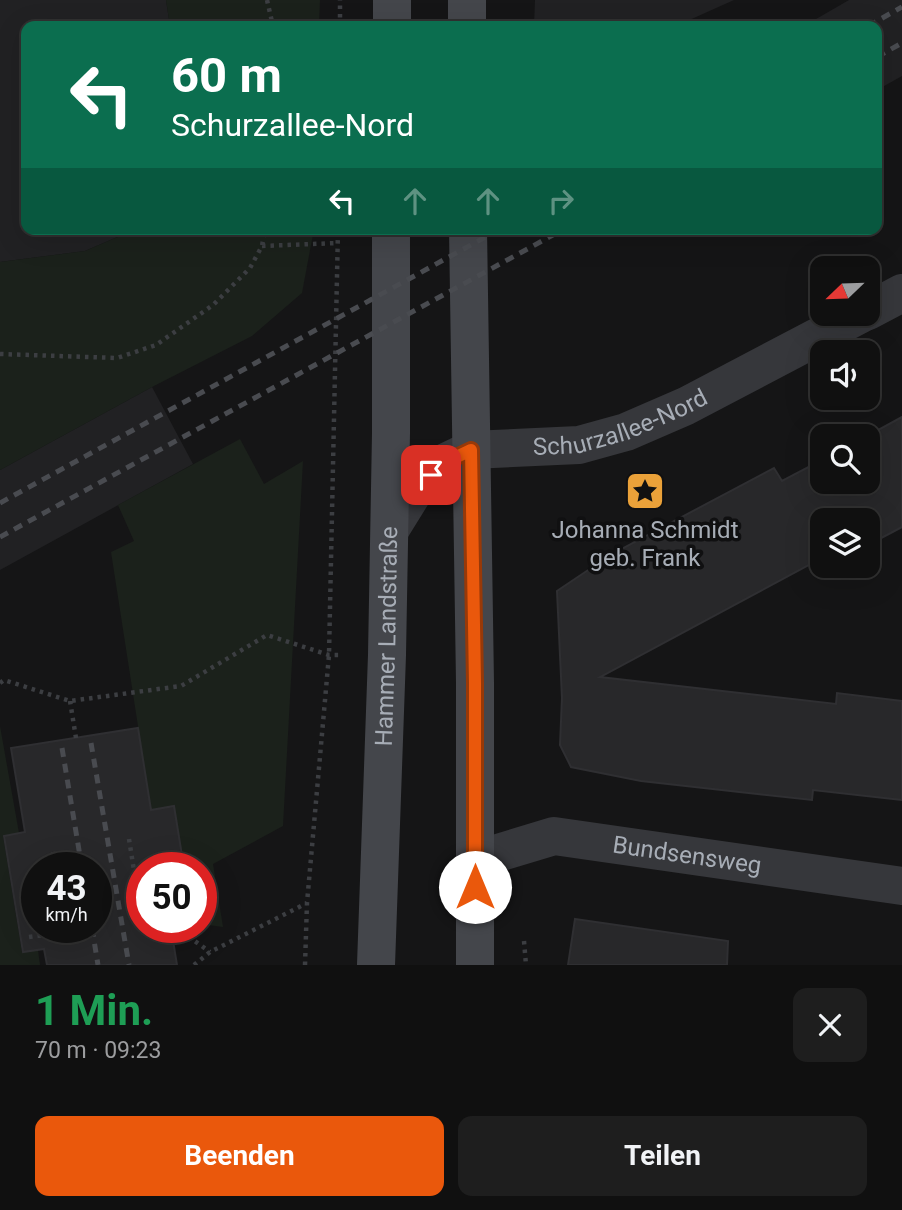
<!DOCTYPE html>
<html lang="de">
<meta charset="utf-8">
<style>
:root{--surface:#101010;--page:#1e1e1e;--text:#f1f3f6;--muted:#9c9d9f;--line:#303030;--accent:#ea580c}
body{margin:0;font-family:Roboto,sans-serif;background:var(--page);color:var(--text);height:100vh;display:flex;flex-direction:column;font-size:26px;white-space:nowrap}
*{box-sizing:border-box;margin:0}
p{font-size:23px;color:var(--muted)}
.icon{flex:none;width:38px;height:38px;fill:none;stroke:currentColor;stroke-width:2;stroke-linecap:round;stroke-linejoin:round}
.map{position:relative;height:965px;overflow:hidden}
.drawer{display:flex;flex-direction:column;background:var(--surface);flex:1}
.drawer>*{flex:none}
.hud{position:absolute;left:21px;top:21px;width:861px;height:214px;border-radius:14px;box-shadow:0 7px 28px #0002,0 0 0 2px var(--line);background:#0b6e4f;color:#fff;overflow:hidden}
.needle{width:46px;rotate:247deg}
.fabs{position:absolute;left:810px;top:256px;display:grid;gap:14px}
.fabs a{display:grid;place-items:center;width:70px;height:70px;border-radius:14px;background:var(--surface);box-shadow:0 7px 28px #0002,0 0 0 2px var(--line);font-size:35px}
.speed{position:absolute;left:21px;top:852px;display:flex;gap:14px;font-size:35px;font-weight:700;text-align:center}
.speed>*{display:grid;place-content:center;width:91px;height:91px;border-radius:50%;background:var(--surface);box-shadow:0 7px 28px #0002,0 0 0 2px var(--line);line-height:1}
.speed small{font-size:18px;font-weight:400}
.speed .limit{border:10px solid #d22;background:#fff;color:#111}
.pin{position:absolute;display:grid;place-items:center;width:60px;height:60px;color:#fff;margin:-30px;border-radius:14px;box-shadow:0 4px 10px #0006}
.me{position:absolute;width:77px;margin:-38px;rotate:0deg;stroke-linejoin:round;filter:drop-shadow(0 0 5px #0008)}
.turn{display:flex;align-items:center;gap:24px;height:147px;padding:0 35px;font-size:32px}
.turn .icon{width:91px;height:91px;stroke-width:2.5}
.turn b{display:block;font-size:49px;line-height:60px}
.lanes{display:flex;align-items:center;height:66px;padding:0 35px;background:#0003;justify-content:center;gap:35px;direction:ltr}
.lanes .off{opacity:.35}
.round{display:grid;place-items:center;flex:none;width:74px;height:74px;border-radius:14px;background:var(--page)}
.head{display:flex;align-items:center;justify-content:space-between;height:119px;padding:0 35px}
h1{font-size:42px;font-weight:700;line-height:52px;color:#1e9e55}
.button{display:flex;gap:14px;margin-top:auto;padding:14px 35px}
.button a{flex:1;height:80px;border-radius:14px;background:var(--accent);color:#fff;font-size:28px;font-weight:700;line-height:80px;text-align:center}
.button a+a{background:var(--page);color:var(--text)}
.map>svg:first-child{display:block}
</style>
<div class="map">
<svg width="902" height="965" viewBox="0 0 902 965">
<rect width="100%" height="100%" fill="#151516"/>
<path fill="#212123" d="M0,0H166L170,26H26V229H136L85,251L0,262Z
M535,0H734L676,26H534Z
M849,0H902V76L877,90V26H804Z
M152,387L193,464L0,570V470Z"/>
<path fill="#1b211b" d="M166,0H320L319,26H170Z
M136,229H314L302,293L252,336L152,387L0,470V262L85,251Z
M240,439L264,484L303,461L283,826L213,864L223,927L208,925L201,919V868H184L174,807L151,810L111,552L134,541L118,505Z
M0,726L19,833L3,836L22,952L38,950L40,965H0Z"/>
<path fill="#28282a" stroke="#2f2f32" stroke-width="2" fill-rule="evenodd" d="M902,417V527L868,545V520H822V558L600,677L836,704L837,693L902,701V800L813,790L812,800L641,781L571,767L560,745L562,698L557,591L612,554L774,468L782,481L822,460V481H868L867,436Z
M138,728L151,810L174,806L184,868H142V928H171L177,965H47L44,949L23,952L4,836L25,832L11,748ZM37,868H96V928H37Z
M575,919L728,941L727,965H568Z"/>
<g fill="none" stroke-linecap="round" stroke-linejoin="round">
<path stroke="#3c3e42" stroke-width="4.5" stroke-dasharray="3.5 5" stroke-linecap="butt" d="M267,0L273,26
M340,26V0
M262,246L338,243
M0,354L117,358L156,345L213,305L250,268L262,246L265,229
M0,683L4,680L70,701L181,686L267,635L329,655H341
M70,701L76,738
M129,839L139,902
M53,852L56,868
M185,928L192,939L210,952
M29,937L44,935
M524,941L526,965
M194,965L210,952L307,903
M305,965L307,903L329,655L338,229"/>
<g stroke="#36373b" stroke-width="38">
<path d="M868,311L902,293"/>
<path id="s1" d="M390,530L416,488L446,462L471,450L579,445L626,432L686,406L863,313"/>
<path id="s2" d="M475,860L554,836L902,886"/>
</g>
<g stroke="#44464b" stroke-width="38">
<path d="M392,26V0"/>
<path d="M467,26V0"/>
<path d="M468,229L475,683V965"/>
<path id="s3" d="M376,965L387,655L391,433V229"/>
</g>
<path stroke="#494b50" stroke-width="5" stroke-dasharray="9 7" stroke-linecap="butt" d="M868,26L902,7
M877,57L902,43
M0,503L500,229
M0,537L564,229
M91,743L129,965
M62,748L82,868
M92,928L98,965"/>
</g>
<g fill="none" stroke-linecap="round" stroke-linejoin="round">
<g stroke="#983908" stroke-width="18">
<path id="route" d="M431,475L446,462L471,450L475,683V887"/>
</g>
<use href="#route" stroke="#ea580c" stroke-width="12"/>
</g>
<defs>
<g id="sight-square" transform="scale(2.0125)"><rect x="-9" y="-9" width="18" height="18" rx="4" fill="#eaa139" stroke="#101011"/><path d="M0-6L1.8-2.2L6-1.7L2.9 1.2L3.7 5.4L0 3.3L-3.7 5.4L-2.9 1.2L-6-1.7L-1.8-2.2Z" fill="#111"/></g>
</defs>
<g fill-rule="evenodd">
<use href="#sight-square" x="645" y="491"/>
</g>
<g text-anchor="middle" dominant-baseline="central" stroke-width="7" stroke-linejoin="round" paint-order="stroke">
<g font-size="24" fill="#a7adb6" stroke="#101011">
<text stroke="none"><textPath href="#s1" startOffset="270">Schurzallee-Nord</textPath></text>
<text stroke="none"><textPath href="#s3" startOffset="329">Hammer Landstraße</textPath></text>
<text stroke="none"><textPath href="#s2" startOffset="217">Bundsensweg</textPath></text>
</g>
<g font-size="24" fill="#a7adb6" stroke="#101011">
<text x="645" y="530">Johanna Schmidt<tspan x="645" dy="28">geb. Frank</tspan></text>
</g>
</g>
</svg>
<div class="fabs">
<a><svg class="needle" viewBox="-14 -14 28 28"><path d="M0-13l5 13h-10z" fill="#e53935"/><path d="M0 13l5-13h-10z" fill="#9c9d9f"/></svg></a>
<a><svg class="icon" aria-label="sound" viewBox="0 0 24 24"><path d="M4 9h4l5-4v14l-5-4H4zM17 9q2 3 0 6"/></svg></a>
<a><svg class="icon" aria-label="search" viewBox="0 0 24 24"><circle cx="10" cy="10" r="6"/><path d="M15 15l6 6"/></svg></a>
<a><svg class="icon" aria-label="layers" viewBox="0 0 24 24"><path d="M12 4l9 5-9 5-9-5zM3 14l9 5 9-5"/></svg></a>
</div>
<div class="speed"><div>43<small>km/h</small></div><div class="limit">50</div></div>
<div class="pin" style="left:431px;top:475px;background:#d93025"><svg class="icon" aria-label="arrive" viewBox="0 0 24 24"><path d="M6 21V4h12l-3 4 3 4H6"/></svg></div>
<svg class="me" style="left:475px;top:887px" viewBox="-20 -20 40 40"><circle r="19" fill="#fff"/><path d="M0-13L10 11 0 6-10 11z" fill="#ea580c"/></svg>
<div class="hud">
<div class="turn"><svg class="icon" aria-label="left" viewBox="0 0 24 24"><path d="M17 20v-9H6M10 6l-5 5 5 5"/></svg><div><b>60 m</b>Schurzallee-Nord</div></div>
<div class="lanes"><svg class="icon" aria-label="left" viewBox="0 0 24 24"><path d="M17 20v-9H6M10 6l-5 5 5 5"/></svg><svg class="icon off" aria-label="ahead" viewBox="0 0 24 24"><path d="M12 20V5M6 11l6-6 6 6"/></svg><svg class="icon off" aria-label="ahead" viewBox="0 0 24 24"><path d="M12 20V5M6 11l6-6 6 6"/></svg><svg class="icon off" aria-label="right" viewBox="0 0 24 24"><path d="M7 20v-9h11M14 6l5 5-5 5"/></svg></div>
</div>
</div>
<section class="drawer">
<div class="head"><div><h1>1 Min.</h1><p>70 m · 09:23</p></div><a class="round"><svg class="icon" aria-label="close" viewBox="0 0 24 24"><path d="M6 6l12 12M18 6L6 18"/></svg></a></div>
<div class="button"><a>Beenden</a><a>Teilen</a></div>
</section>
